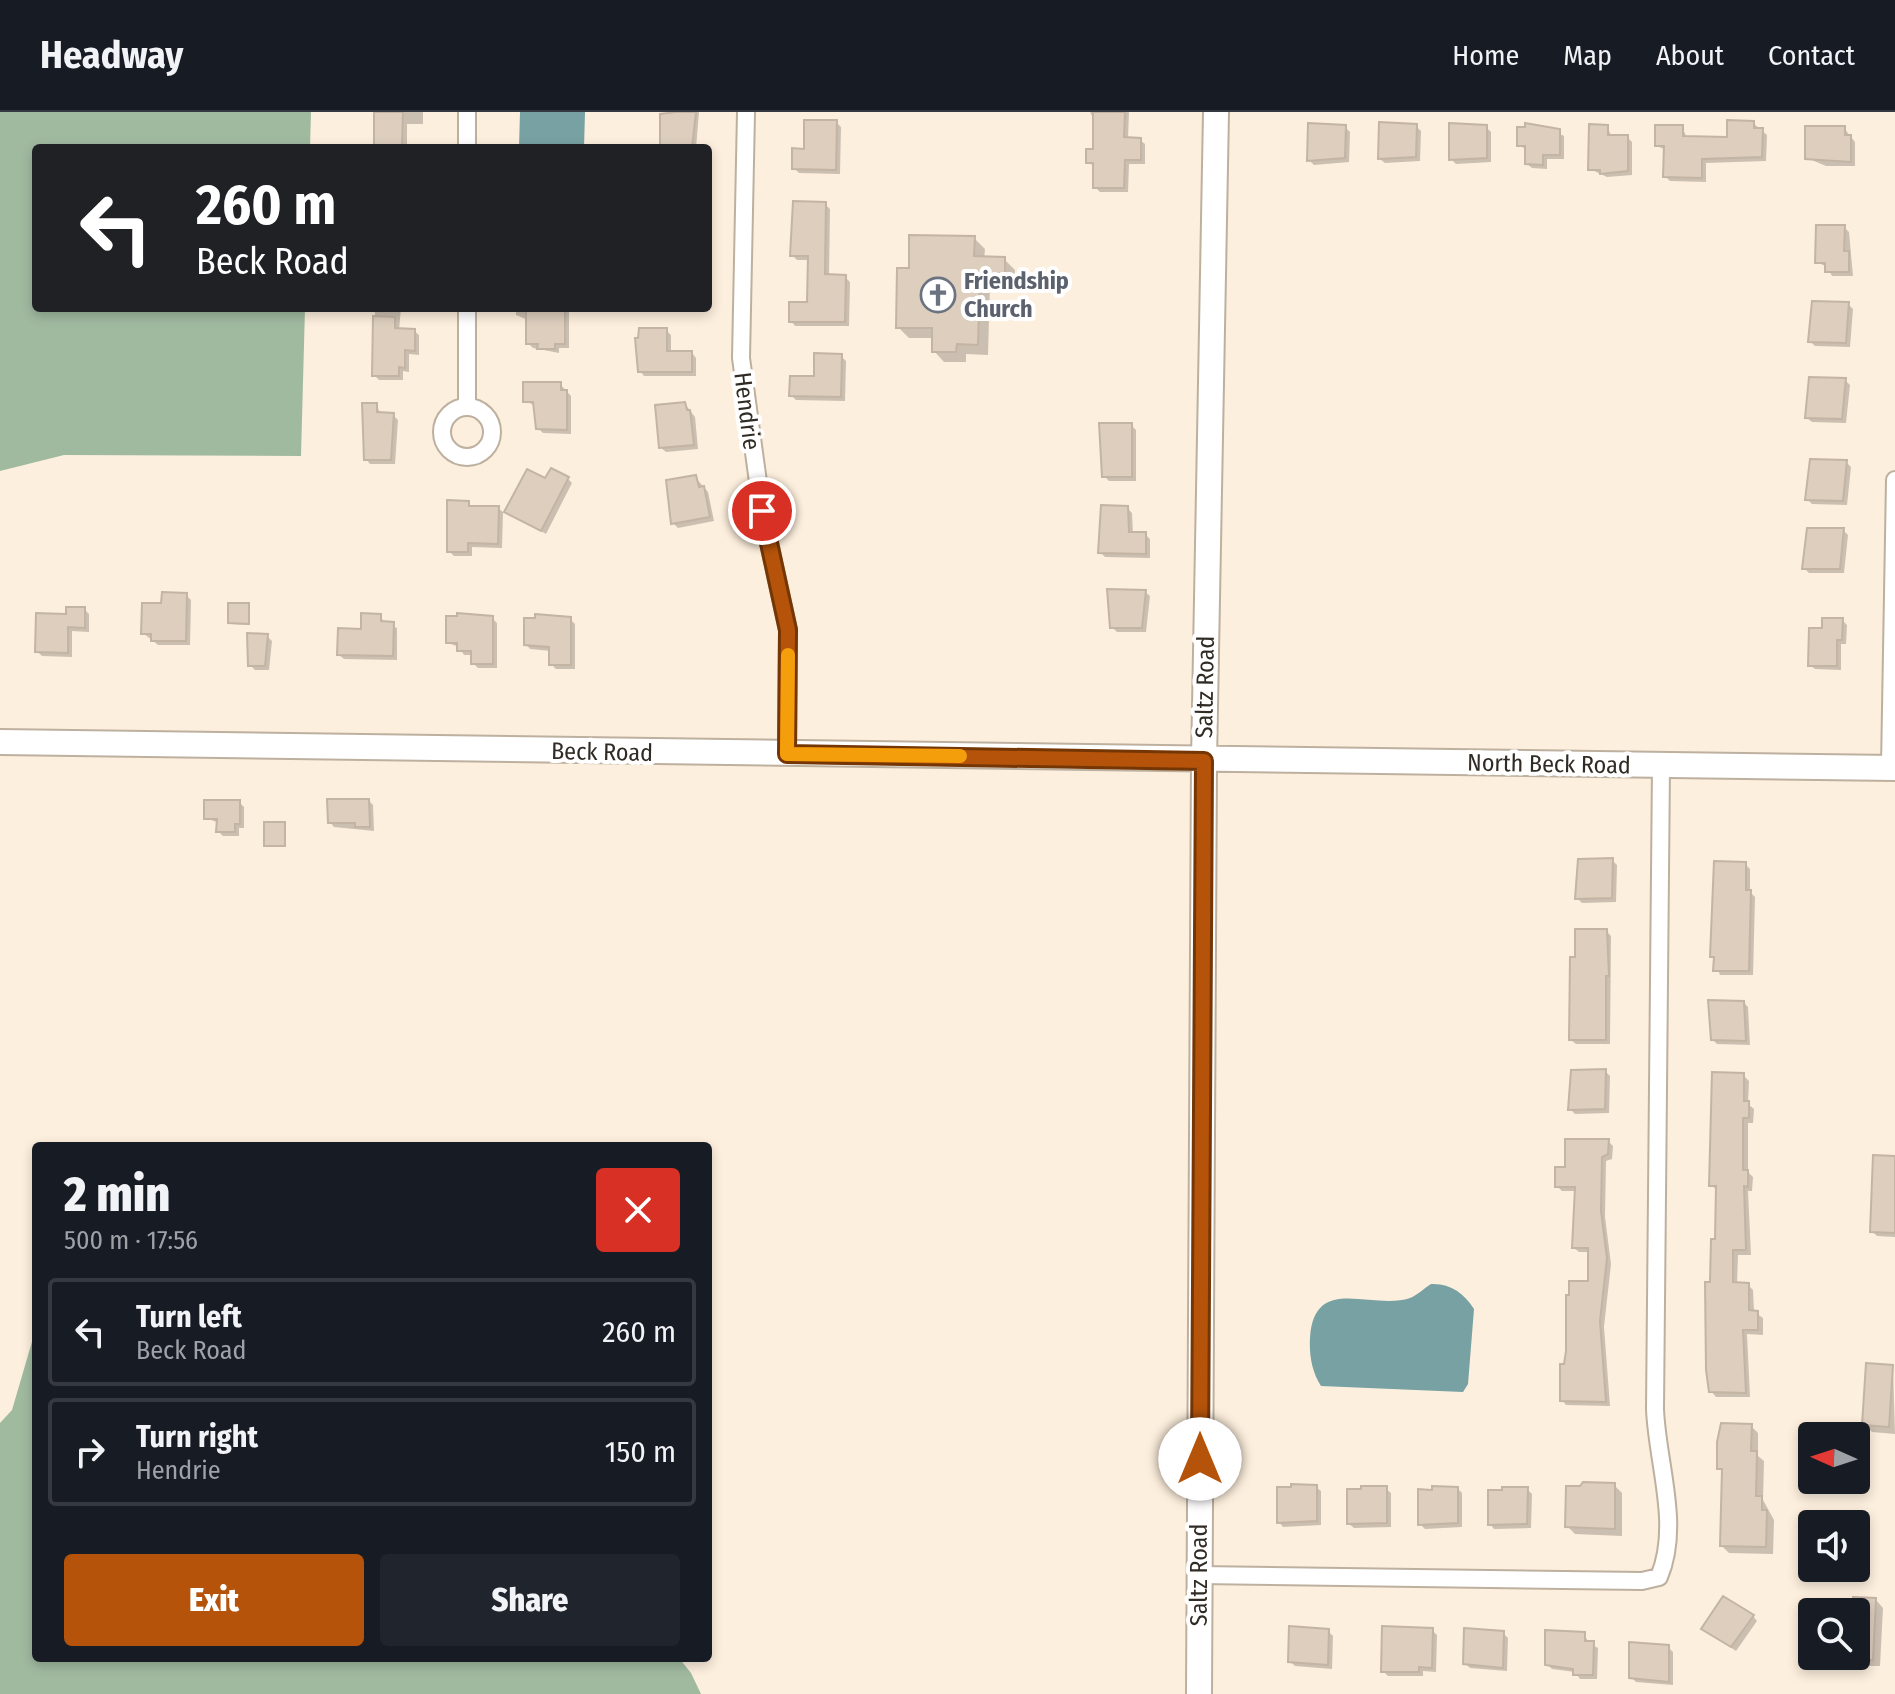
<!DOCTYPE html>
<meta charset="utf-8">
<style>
:root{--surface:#171b24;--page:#20242c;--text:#f1f3f6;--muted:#9ea1a6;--line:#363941;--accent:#b45309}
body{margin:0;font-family:"Fira Sans Condensed",sans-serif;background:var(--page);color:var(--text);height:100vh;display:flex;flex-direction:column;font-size:30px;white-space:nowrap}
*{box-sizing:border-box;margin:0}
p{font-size:26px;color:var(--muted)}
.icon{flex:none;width:44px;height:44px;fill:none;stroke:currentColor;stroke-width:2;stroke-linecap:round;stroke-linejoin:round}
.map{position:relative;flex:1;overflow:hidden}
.details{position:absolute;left:32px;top:1030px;width:680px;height:520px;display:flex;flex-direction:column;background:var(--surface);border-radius:8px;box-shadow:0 4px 12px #0003}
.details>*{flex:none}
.top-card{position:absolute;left:32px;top:32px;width:680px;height:168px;border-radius:8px;box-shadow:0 4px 12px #0003;background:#202124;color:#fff;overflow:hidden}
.needle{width:52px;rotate:273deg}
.controls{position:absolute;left:1798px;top:1310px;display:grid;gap:16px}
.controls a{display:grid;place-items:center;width:72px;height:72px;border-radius:8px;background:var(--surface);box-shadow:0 4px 12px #0003;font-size:40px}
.pin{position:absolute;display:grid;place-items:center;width:68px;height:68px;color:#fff;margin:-34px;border:4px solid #fff;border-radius:50%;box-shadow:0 2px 8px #0007}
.me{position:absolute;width:88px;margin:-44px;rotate:0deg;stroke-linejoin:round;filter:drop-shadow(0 0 6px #0008)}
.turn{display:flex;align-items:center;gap:28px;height:168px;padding:0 32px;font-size:36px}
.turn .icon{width:104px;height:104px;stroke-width:2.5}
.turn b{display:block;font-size:56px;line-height:68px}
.round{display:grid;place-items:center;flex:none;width:84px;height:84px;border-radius:8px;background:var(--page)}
.headline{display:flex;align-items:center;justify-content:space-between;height:136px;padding:0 32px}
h1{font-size:48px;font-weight:800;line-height:60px}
.action{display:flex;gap:16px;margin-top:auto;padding:16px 32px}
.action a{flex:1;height:92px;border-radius:8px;background:var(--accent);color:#fff;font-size:32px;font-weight:800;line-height:92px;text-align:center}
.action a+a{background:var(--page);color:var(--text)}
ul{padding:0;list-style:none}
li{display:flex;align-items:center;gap:24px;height:108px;margin:0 16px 12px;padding:0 16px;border:4px solid var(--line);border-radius:8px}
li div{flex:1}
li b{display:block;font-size:30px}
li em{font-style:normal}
header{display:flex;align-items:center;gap:48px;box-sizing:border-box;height:112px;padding:0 40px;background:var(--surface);border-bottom:2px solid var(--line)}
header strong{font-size:38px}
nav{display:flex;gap:44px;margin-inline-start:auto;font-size:28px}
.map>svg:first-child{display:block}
</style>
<header>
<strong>Headway</strong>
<nav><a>Home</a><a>Map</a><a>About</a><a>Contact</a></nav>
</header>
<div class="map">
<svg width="1895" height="1582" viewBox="0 0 1895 1582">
<rect width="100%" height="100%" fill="#fdefdd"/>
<path fill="#a0baa0" d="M0,0H311L310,36H36V196H305L301,344L64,343L0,359Z
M36,1216V1546H679L691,1561L701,1582H0V1311L12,1298Z"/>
<path fill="#77a1a2" d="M520,0H585L584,36H519Z
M1431,1172C1450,1171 1464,1181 1474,1197L1468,1272L1463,1280L1321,1274C1312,1260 1309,1243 1310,1226C1314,1161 1372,1199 1410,1186C1418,1183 1424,1176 1431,1172Z"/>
<path fill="#0003" d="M377,0H423V12H407V36H380L376,32Z
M678,0H699L696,36H662Z
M1090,0H1129L1128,27L1140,28L1145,32V52H1129L1128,80H1100L1095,75V55L1088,50L1095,39V10Z
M836,10L841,15L840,62L799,61L794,56L805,39Z
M1753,11L1767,23L1766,49L1706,51V70L1670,69L1665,64L1666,38L1657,34L1682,15L1687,26L1729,27Z
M1416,14L1421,19L1420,49L1385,51L1380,47Z
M1544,14L1564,24V47H1547V57L1532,56L1527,52V38L1519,33V16Z
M1345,15L1350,20L1349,50L1314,53L1309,48Z
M1486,15L1491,20V50L1456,52L1451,47Z
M1607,15L1612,25H1627L1632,30V63L1607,65L1590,57Z
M1844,16L1855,30V54H1826L1807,46Z
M825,92L830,97L829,165H845L850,170L849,214H795L791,209L809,192L810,148H797L792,143Z
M1844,115L1849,120L1853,164H1832L1827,155L1817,150Z
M974,126L985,137L984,147H1004L1015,158L1014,171H990L988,243L966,242V250H944L934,239V226H909L898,215L911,158Z
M1848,192L1853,197L1850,235L1815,234L1810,229Z
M375,196H401L399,218L414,219L419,223V243L409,242V260L403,259V268H379L374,263Z
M516,196H569V236H559V241L533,236L528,231V208L516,203Z
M666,218L671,223V241H692L696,246V264H644L640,259Z
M841,244L846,249L845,289L796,288L791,283Z
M1845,268L1850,273L1846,311L1812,310L1807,306V283Z
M560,272L571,284V322L543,321L538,316L536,294L525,289Z
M685,292L695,305L698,337L666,340L661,336Z
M376,293L381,302L393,303L398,308L395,352H370L366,347Z
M1131,313L1136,318V369H1109L1104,364Z
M1846,350L1851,355L1847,393L1812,392L1807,387L1808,365Z
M695,365L708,380L714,409L678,416L673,411Z
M568,367L572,371L546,422L507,399L546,369Z
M468,391L473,396H498L503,400L502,436L472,435V444H454L449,439Z
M1127,396L1132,401L1133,422H1145L1150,427V446L1105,445L1100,440Z
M1843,418L1848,423L1844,461H1809L1804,456L1805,433Z
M1145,480L1150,484L1146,520H1117L1112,515Z
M186,483L191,488L190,533H158L143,521L163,493Z
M248,493L250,513L232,512L230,510Z
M84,497L89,502V520L72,519V545L42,544L37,539Z
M380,504L385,511L397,516V548L344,547L339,543Z
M492,506L497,511V556H478L473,551V543H464L459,535L448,531Z
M570,507L575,512V557H556L551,552V539L530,537L526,532Z
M1842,508L1847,513L1846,532H1841V558L1815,557L1810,553L1824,518Z
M267,524L272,529L269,558H255L250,553Z
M369,689L373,693L374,719L334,715L330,710Z
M239,690L244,695V716H239V724H223L218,719L219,711L206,706Z
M284,712L286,735H268L266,733Z
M1612,748L1617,753L1616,790L1582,791L1577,786Z
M1745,752L1750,757V780L1755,785L1753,863H1720L1713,844Z
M1606,819L1611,824L1610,932H1576L1571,928Z
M1710,890L1744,891L1748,895L1750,933L1717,932L1713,928Z
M1605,959L1610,964L1609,1001L1575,1002L1570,997Z
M1743,963L1749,969L1748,992L1754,997L1753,1011H1748V1060L1753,1065L1752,1079H1748L1751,1143H1738L1737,1172L1748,1173L1753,1178L1754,1200L1763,1206V1223L1747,1222L1750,1285H1716L1711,1279L1718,1079L1711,1073Z
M1608,1029L1613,1034L1612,1047L1606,1049L1605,1105L1611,1152L1604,1215L1610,1294L1566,1293L1562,1288L1565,1254L1590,1171V1140H1579L1574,1136L1577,1079H1562L1557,1074L1567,1057Z
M1895,1046V1125L1877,1124L1872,1119Z
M1893,1255L1895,1322L1872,1320L1864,1312Z
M1751,1314L1758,1321V1344L1764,1349L1763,1388L1774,1408L1773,1442L1729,1441L1722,1434L1724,1361L1719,1356Z
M1836,1368H1853V1375H1838Z
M1614,1373L1622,1381V1424L1575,1422L1567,1414Z
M1316,1375L1321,1379V1413L1283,1415L1279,1410Z
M1386,1377L1391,1381V1415L1354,1416L1349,1412Z
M1458,1377L1462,1381V1415L1425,1417L1420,1412Z
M1527,1377L1532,1382L1531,1416L1494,1417L1490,1412Z
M1876,1488L1883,1496L1880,1554H1863L1856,1546V1532Z
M1753,1504L1757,1509L1736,1539L1703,1517Z
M1432,1518L1437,1523L1436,1560L1423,1559V1564H1388L1383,1559Z
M1328,1519L1333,1524L1332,1557L1295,1554L1290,1549Z
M1503,1521L1508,1526L1507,1559L1470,1556L1465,1551Z
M1584,1522L1589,1531L1598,1536L1597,1567H1580L1575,1560L1552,1557L1547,1552Z
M1668,1535L1673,1540V1573L1636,1570L1631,1565Z"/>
<path fill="#ddcebe" stroke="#c3b4a4" stroke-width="2" d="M374,0H403L402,33H374Z
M676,0H696L692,36H660V2Z
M1093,0H1125L1124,25L1141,26V48H1125L1124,76H1093V51H1086V37H1093Z
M804,8H837L836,58L792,57V36L804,37Z
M1727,8L1754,9V16H1763L1762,45L1702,47V66L1663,65L1664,34H1655V13H1683V24L1727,25Z
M1379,10L1417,12L1416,45L1378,47Z
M1308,11L1346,13L1345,46L1307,49Z
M1449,11L1487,13V46L1449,48Z
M1525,11L1560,17V43H1543V53L1525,52V34H1517V15H1525Z
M1589,12L1608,13V23H1628V59L1600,62V58H1588Z
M1805,14H1845V23H1851V50L1805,47Z
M793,89L826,90L825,162L846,163L845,210H789V190H807L808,144H790Z
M1816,113H1845L1844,139H1849V160H1825V151H1815Z
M909,123L975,124L974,144L1005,145V161H980L978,233L957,232L956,240H932V216H896L897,156H909Z
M1812,189L1849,190L1846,231L1808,230Z
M526,196H565V232H555V237H537L538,232H526Z
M373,204L395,205V216L415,217V239L405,238V256L399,255V264H372Z
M639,216H667V239H692V260H638L635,226H638Z
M814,241L842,242L841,285L789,284L790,264H814Z
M1809,265L1846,266L1842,307L1805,306Z
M523,270H561V278H567V318L536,317L533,290H523Z
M685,290L687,298H690L694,333L659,336L655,293Z
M362,291H377V300L394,301L391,348H364Z
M1099,311H1132V365H1102Z
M1810,347L1847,348L1843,389L1805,388Z
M551,356L569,365L541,419L504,400L527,357L545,366Z
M696,363L699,375L704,374L710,405L671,412L666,368Z
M447,388L469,389V394H499L498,432L468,431V440H447Z
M1101,393L1128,394L1129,420H1146V442L1098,441Z
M1807,416H1844L1840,457H1802Z
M1107,477L1146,478L1142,516H1110Z
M162,480L187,481L186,529H151V522H141L142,491H161Z
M228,491H249V512L228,511Z
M66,495H85V516L68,515V541L35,540L36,501L66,502Z
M361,501L381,502V509L394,510L393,544L337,543L338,516L361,517Z
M457,501L493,504V552H471V539H457V531H446V504H457Z
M535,502L571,505V553H549V535L524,533V506H535Z
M1822,506H1843L1842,528H1837V554H1808L1809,516H1822Z
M247,521L268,522L265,554H248Z
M327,687H369L370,715H355V711H328Z
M204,688H240V712H235V720H216L217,707H204Z
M264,710H285V734H264Z
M1613,746L1612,786L1575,787L1578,747Z
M1714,749L1746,750V778H1751L1749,859H1713L1714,845H1710Z
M1575,817H1607L1609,864H1606V928H1569L1570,845H1575Z
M1708,888L1744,889L1746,929L1711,928Z
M1606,957L1605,997L1568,998L1571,958Z
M1712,960L1744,961V989H1749V1006H1743V1058H1748V1075L1744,1074L1746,1138H1733V1170L1749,1171V1198L1758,1199V1218H1743L1746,1281L1709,1280L1706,1258L1705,1170H1710L1711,1127H1715L1716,1074H1709Z
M1565,1027H1609L1608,1042L1602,1045L1601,1099L1607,1146L1600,1209L1606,1290L1560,1289V1252H1564L1566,1239V1183H1569V1169H1588V1136H1572L1575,1075H1555V1055H1565Z
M1873,1043L1895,1044V1121L1870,1120Z
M1866,1251L1893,1253L1889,1315L1862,1313Z
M1721,1311L1752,1312L1751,1339H1757L1756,1384H1762V1398H1767L1766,1435L1720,1434L1722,1357H1717V1330Z
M1583,1370L1615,1371V1417L1565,1415L1566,1374H1580Z
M1291,1372L1317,1373V1409L1277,1411V1375H1291Z
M1361,1374H1387V1411L1347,1412V1377H1361Z
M1432,1374L1458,1375V1411L1418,1413V1377L1432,1378Z
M1502,1375H1528L1527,1412L1488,1413V1378H1502Z
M1723,1484L1754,1503L1731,1535L1701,1517Z
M1853,1485L1876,1486L1873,1548L1856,1547Z
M1289,1514L1329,1517L1328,1553L1288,1550Z
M1382,1514L1433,1516L1432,1556L1419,1555V1560H1381Z
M1464,1516L1504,1519L1503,1556L1463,1552Z
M1545,1518L1585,1520V1529H1594L1593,1563H1573V1557L1545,1553Z
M1629,1530L1669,1533V1570L1629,1566Z"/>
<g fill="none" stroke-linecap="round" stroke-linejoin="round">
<g stroke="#bdb09f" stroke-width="20">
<path id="street" d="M746,0L741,246L762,399L788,518L787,642
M467,36V0
M467,295V196
M442 320a25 25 0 1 1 50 0a25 25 0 1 1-50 0Z
M1890,655L1895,368
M1199,1463L1642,1469L1659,1465C1681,1413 1657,1351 1655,1297L1661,654"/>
</g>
<g stroke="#bdb09f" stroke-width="28">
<path id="secondary" d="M0,630L1895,656
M1199,1582L1204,649L1216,0"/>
</g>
<use href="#street" stroke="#fff" stroke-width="16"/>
<use href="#secondary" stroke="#fff" stroke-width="24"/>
</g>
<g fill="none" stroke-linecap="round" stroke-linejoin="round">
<g stroke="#753606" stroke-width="20">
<path id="route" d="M762,399L788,518L787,642L1204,649L1200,1347"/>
</g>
<use href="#route" stroke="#b45309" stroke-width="14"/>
<path stroke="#f59e0b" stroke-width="14" d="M788,543L787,642L960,644"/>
</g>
<defs>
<g id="church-ring" transform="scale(1.8)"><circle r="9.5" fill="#fff" stroke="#6b7280" stroke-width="1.5"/><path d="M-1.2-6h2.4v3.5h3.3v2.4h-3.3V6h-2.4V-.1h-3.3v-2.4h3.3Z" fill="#6b7280"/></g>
</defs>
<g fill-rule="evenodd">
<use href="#church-ring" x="938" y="183"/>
</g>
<g text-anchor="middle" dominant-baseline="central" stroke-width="8" stroke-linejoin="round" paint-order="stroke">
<g font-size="24" font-weight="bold" fill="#5b616d" stroke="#fff" text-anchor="start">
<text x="964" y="169">Friendship<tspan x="964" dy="28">Church</tspan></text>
</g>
<g font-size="24" fill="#302b24" stroke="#fff">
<text transform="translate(747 299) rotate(83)">Hendrie</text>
<text transform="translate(1205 575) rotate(-89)">Saltz Road</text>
<text transform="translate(602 640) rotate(1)">Beck Road</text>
<text transform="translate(1549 652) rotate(1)">North Beck Road</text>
<text transform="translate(1199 1463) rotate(-90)">Saltz Road</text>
</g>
</g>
</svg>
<div class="controls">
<a><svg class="needle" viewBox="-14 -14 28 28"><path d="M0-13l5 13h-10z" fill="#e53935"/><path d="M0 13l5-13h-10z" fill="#9ea1a6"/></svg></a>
<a><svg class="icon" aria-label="sound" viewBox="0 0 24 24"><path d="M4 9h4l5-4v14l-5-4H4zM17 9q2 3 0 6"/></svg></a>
<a><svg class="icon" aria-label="search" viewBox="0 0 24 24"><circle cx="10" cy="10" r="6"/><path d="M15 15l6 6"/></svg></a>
</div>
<div class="pin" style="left:762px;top:399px;background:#d93025"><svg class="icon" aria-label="arrive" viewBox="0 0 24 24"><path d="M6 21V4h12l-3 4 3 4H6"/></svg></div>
<svg class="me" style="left:1200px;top:1347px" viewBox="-20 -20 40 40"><circle r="19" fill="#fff"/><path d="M0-13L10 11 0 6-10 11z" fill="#b45309"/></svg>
<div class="top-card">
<div class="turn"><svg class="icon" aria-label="left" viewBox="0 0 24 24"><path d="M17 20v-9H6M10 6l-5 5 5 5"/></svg><div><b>260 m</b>Beck Road</div></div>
</div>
<section class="details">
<div class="headline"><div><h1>2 min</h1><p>500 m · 17:56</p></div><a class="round" style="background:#d93025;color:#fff"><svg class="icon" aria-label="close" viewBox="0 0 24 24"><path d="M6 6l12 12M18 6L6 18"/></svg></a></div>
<ul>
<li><svg class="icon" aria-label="left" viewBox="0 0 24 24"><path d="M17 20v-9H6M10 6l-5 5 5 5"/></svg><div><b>Turn left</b><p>Beck Road</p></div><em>260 m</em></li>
<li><svg class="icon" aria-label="right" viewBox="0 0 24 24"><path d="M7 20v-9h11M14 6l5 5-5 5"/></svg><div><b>Turn right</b><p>Hendrie</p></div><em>150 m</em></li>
</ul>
<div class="action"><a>Exit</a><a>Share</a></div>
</section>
</div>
